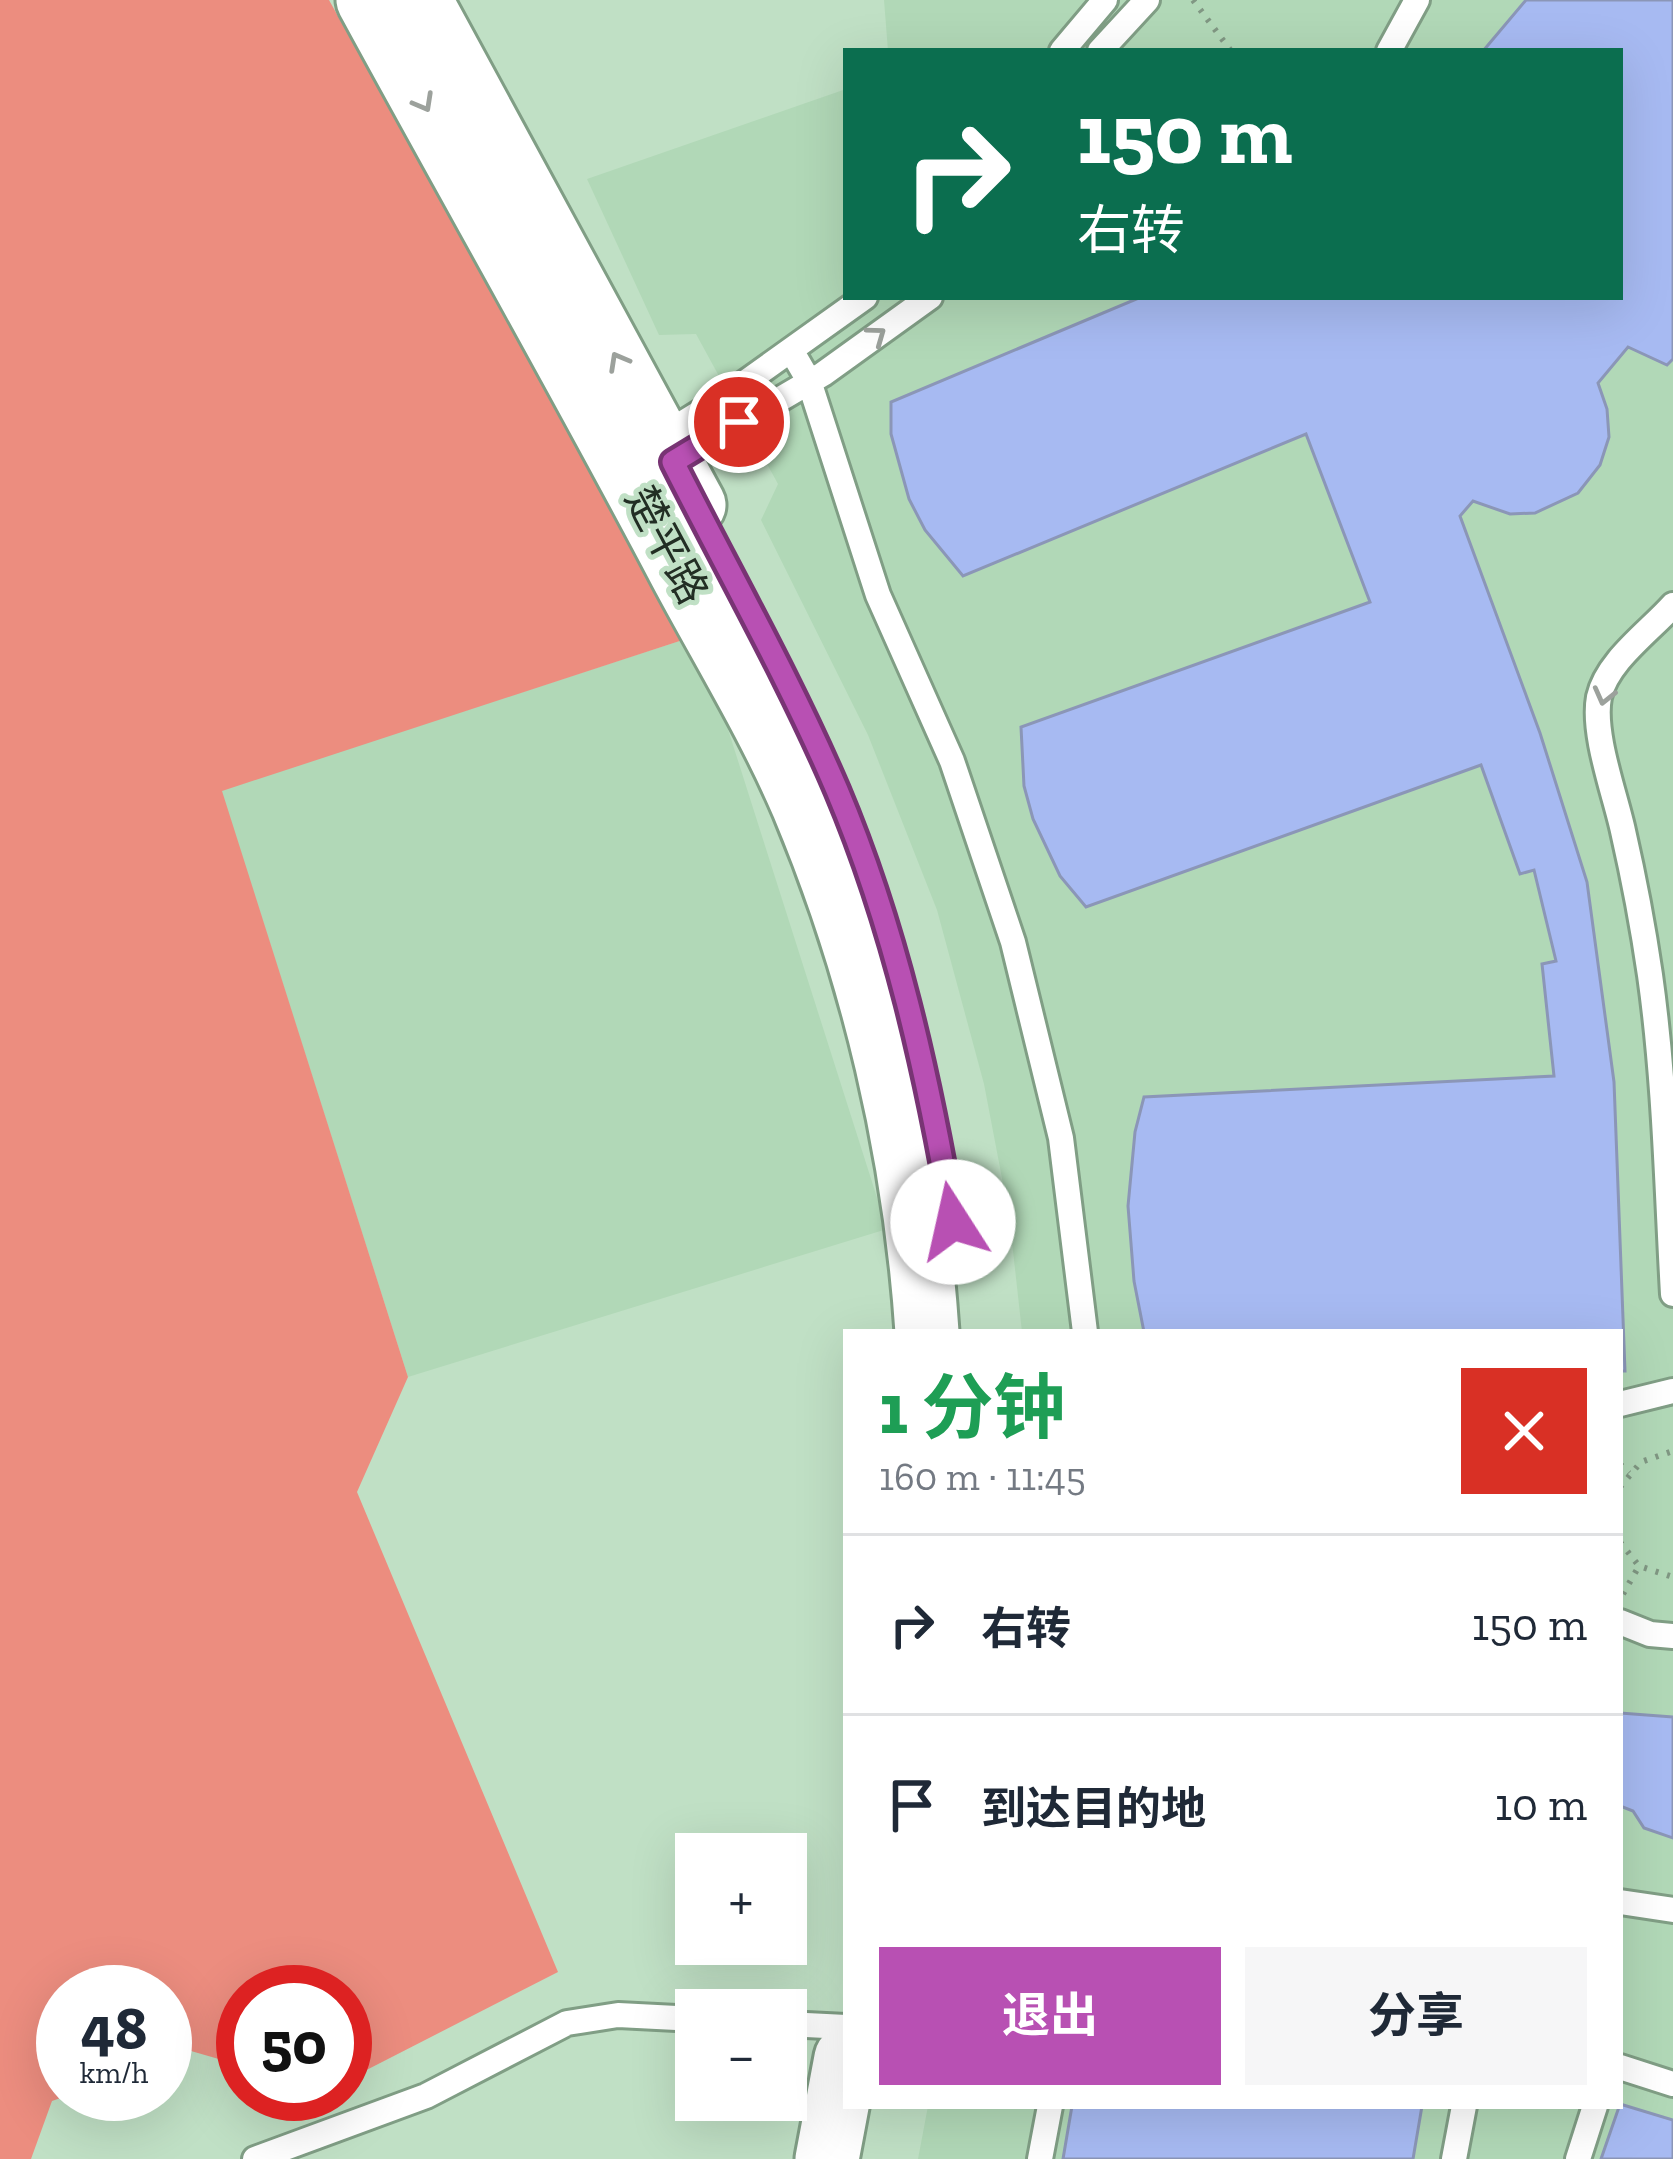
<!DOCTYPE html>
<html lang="zh">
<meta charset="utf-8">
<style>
:root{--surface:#fff;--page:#f6f6f7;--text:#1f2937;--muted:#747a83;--line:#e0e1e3;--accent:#b850b3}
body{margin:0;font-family:"Zilla Slab","Noto Sans SC",serif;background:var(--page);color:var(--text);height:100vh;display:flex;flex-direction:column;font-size:45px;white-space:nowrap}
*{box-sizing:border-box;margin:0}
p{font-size:39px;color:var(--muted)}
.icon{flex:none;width:66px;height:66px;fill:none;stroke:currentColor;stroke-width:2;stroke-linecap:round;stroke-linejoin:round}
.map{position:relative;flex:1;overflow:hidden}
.drawer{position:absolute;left:843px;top:1329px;width:780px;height:780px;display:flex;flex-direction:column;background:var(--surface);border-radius:0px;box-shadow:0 12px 48px #0002}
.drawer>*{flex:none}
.banner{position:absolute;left:843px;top:48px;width:780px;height:252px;border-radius:0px;box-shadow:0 12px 48px #0002;background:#0b6e4f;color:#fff;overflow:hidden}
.fabs{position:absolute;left:675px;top:1833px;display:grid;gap:24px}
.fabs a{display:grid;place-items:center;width:132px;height:132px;border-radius:0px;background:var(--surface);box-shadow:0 12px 48px #0002;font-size:60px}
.speed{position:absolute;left:36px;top:1965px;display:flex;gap:24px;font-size:60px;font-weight:700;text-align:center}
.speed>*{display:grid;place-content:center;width:156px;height:156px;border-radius:50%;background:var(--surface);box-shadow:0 12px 48px #0002;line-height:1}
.speed small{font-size:30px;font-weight:400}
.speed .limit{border:18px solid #d22;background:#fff;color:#111}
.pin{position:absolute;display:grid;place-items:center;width:102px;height:102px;color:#fff;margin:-51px;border:6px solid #fff;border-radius:50%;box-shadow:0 3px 12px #0007}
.me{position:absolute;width:132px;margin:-66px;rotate:350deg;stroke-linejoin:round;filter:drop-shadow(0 0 9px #0008)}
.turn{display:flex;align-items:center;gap:42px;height:252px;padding:0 36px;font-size:54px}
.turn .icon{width:156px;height:156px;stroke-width:2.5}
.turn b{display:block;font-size:84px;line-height:102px}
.round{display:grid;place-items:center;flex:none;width:126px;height:126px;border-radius:0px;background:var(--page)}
.head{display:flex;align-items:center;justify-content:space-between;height:204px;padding:0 36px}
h1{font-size:72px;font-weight:700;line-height:90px;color:#1e9e55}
.cta{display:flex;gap:24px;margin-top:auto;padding:24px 36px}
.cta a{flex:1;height:138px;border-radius:0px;background:var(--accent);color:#fff;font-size:48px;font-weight:700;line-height:138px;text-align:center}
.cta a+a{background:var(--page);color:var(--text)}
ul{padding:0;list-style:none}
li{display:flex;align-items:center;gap:36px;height:180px;padding:0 36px;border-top:3px solid var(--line)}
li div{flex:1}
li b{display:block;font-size:45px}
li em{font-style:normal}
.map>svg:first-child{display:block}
</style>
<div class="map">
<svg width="1673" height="2159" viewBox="0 0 1673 2159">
<rect width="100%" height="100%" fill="#c0e0c5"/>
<path fill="#b1d8b7" d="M884,0H1673V2159H918L928,2106H1620V1332H1022L1009,1215L984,1084L937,910L868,735L761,520L778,484L696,334L659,335L587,179L846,89V297H1620V51H888Z
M698,635L887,1229L408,1377L221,790Z"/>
<path fill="#ec8d7f" d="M0,0H329L465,244L698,635L222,791L408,1377L357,1492L558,1972L345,2081V1992H243V2066L191,2051L165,2060V1992H63V2094H72L52,2101L31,2159H0Z"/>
<path fill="#a7baf2" stroke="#8b96b7" stroke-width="3" d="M1526,0H1673V359L1667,365L1628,347L1598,383L1607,409L1609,437L1600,465L1578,493L1535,513L1510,514L1473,501L1460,516L1540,733L1587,882L1614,1082L1625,1371H1620V1332H1144L1134,1281L1128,1206L1135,1132L1144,1097L1554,1076L1542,964L1556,961L1534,870L1520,874L1481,765L1086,907L1060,876L1033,819L1024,786L1021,727L1370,602L1306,434L963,576L925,530L909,499L891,434V402L1141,297H1620V51H1483Z
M1620,1713L1673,1717V1838L1644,1828L1633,1811L1620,1806Z
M1620,2104L1673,2120V2159H1601Z
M1072,2106H1422L1413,2159H1063Z"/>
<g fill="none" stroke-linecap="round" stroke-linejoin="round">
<g stroke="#809e85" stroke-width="30">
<path id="service" d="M1062,51L1105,0
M1100,51L1147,0
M1389,51L1417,0
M791,350L809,381L878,595L952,761L1013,942L1061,1138L1085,1332
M659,438L725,397L865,297
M673,462L823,374L930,297
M1673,605C1649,632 1607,661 1599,697C1592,734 1615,794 1623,831C1634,879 1643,927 1650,975C1665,1081 1667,1188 1673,1294
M1620,1404L1673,1391
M1620,1622L1650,1634L1673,1636
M1620,1902L1673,1910
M786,2024L846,2027
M1620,2067L1673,2084
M255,2159L426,2096L567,2023L618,2015L696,2019
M1040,2159L1050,2106
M1454,2159L1464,2106
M1578,2159L1595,2106"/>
</g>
<g stroke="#809e85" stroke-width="69">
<path id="secondary" d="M368,0C472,191 580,380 681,572C722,649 769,725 803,805C873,972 915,1152 927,1332
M420,0L694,505
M827,2159L846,2058"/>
</g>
<path stroke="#809783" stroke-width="6" stroke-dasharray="3 9" stroke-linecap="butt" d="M1193,0L1231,51
M1620,1464L1629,1473
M1620,1487L1641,1462L1673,1451
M1620,1542L1639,1566L1673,1577
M1623,1594L1639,1566"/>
<use href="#service" stroke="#fff" stroke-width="24"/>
<use href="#secondary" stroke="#fff" stroke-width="63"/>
</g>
<defs><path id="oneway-chevron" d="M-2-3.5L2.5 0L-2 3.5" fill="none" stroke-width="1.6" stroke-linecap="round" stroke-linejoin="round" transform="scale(3)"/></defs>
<g stroke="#9ca19c">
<use href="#oneway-chevron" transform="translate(424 103) rotate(61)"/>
<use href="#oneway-chevron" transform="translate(877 335) rotate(-36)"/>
<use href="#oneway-chevron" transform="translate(618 361) rotate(-119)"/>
<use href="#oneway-chevron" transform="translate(1604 696) rotate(104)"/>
</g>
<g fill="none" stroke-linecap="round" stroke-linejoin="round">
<g stroke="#783474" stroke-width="30">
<path id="route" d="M739,422L673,462C728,571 789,678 837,790C895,927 928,1076 953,1222"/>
</g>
<use href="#route" stroke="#b850b3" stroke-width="21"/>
</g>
<g text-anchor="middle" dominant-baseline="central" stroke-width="10" stroke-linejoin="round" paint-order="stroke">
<g font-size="42" fill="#222e24" stroke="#c0e0c5">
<text transform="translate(667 545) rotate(62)">楚平路</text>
</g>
</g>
</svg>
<div class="fabs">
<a>+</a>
<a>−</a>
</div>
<div class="speed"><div>48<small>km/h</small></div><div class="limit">50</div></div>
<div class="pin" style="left:739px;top:422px;background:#d93025"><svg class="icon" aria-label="arrive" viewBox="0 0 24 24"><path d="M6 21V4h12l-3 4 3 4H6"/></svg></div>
<svg class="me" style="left:953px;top:1222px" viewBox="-20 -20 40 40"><circle r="19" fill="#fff"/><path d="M0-13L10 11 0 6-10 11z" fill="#b850b3"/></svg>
<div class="banner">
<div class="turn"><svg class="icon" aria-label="right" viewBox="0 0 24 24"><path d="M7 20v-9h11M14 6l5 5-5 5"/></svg><div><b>150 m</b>右转</div></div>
</div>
<section class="drawer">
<div class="head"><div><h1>1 分钟</h1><p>160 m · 11:45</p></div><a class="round" style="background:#d93025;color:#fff"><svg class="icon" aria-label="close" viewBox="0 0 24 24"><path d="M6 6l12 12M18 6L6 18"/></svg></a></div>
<ul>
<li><svg class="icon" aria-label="right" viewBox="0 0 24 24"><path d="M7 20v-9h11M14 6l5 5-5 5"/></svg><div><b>右转</b></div><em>150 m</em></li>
<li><svg class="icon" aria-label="arrive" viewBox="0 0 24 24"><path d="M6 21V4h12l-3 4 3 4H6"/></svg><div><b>到达目的地</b></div><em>10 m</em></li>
</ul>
<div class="cta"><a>退出</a><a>分享</a></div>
</section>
</div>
